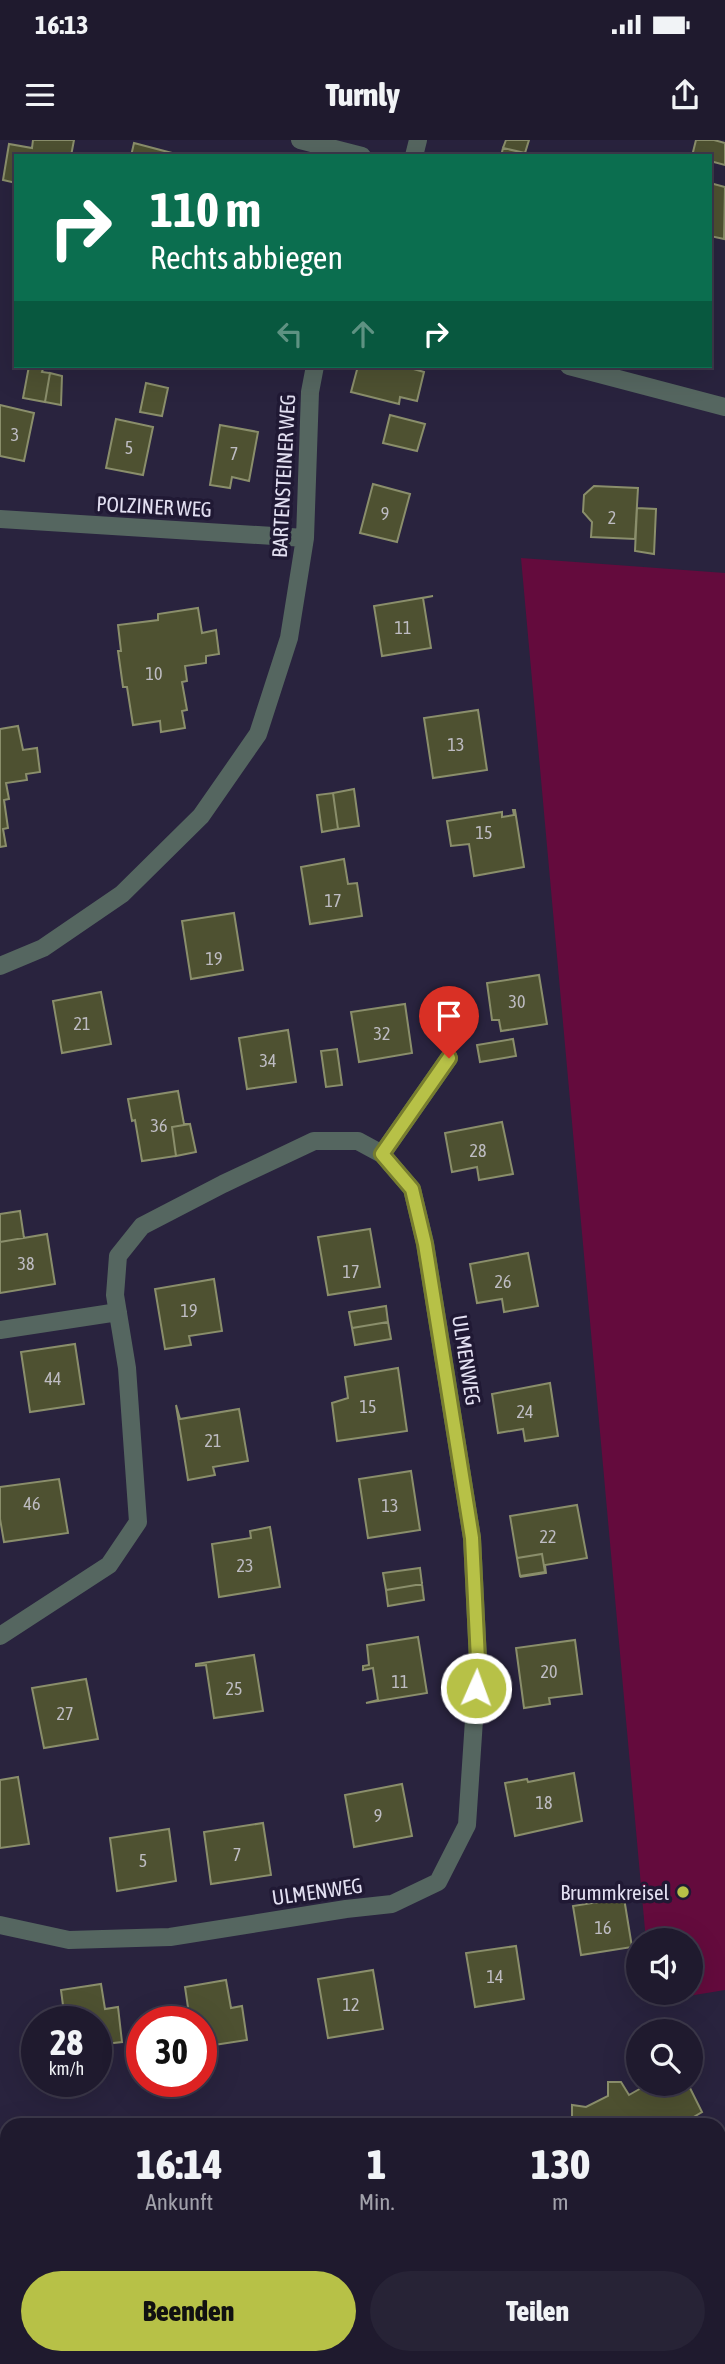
<!DOCTYPE html>
<html lang="de">
<style>
:root{--surface:#1f1a2e;--page:#272336;--text:#f1f3f6;--muted:#a1a1aa;--line:#3c384a;--accent:#b7c147}
body{margin:0;font-family:"Asap Condensed",sans-serif;background:var(--page);color:var(--text);height:100vh;display:flex;flex-direction:column;font-size:26px;white-space:nowrap}
*{box-sizing:border-box;margin:0}
p{font-size:23px;color:var(--muted)}
.icon{flex:none;width:38px;height:38px;fill:none;stroke:currentColor;stroke-width:2;stroke-linecap:round;stroke-linejoin:round}
.map{position:relative;flex:1;overflow:hidden}
.panel{position:absolute;left:0px;top:1978px;width:726px;height:247px;display:flex;flex-direction:column;background:var(--surface);border-radius:21px 21px 0 0;box-shadow:0 7px 28px #0002,0 0 0 2px var(--line)}
.panel>*{flex:none}
.guide{position:absolute;left:14px;top:14px;width:698px;height:214px;border-radius:0px;box-shadow:0 7px 28px #0002,0 0 0 2px var(--line);background:#0b6e4f;color:#fff;overflow:hidden}
.fabs{position:absolute;left:626px;top:1788px;display:grid;gap:14px}
.fabs a{display:grid;place-items:center;width:77px;height:77px;border-radius:50%;background:var(--surface);box-shadow:0 7px 28px #0002,0 0 0 2px var(--line);font-size:35px}
.speed{position:absolute;left:21px;top:1866px;display:flex;gap:14px;font-size:35px;font-weight:700;text-align:center}
.speed>*{display:grid;place-content:center;width:91px;height:91px;border-radius:50%;background:var(--surface);box-shadow:0 7px 28px #0002,0 0 0 2px var(--line);line-height:1}
.speed small{font-size:18px;font-weight:400}
.speed .limit{border:10px solid #d22;background:#fff;color:#111}
.pin{position:absolute;display:grid;place-items:center;width:60px;height:60px;color:#fff;margin:-72px -30px;border-radius:50% 50% 50% 0;rotate:-45deg;box-shadow:0 0 7px #0007}
.pin .icon{rotate:45deg}
.me{position:absolute;width:77px;margin:-38px;rotate:2deg;stroke-linejoin:round;filter:drop-shadow(0 0 5px #0008)}
.turn{display:flex;align-items:center;gap:24px;height:147px;padding:0 21px;font-size:32px}
.turn .icon{width:91px;height:91px;stroke-width:2.5}
.turn b{display:block;font-size:49px;line-height:60px}
.lanes{display:flex;align-items:center;height:66px;padding:0 21px;background:#0003;justify-content:center;gap:35px;direction:ltr}
.lanes .off{opacity:.35}
.eta{display:flex;justify-content:space-evenly;align-items:center;height:119px;text-align:center}
.eta b{font-size:42px;font-weight:800;line-height:49px}
.cta{display:flex;gap:14px;margin-top:auto;padding:14px 21px}
.cta a{flex:1;height:80px;border-radius:42px;background:var(--accent);color:#111;font-size:28px;font-weight:800;line-height:80px;text-align:center}
.cta a+a{background:var(--page);color:var(--text)}
.status{display:flex;justify-content:space-between;align-items:center;height:49px;padding:0 35px;background:var(--surface);direction:ltr}
.status svg{height:19px;fill:currentColor}
header{display:flex;justify-content:space-between;align-items:center;height:91px;padding:0 21px;background:var(--surface);font-size:32px;font-weight:800}
.map>svg:first-child{display:block}
</style>
<div class="status"><b>16:13</b><svg viewBox="0 0 49 12"><path d="M0 12V9h3v3zM5 12V6h3v6zM10 12V3h3v9zM15 12V0h3v12zM26 1h20v11H26zM47 4h2v5h-2z"/></svg></div>
<header><svg class="icon" aria-label="menu" viewBox="0 0 24 24"><path d="M4 6h16M4 12h16M4 18h16"/></svg>Turnly<svg class="icon" aria-label="share" viewBox="0 0 24 24"><path d="M12 15V3M7 8l5-5 5 5M5 13v7h14v-7"/></svg></header>
<div class="map">
<svg width="725" height="2224" viewBox="0 0 725 2224">
<rect width="100%" height="100%" fill="#29233e"/>
<path fill="#640b3d" d="M521,418L725,433V1850L652,1862L651,1853H691V1801H646Z"/>
<path fill="#4e5131" stroke="#8a8e6b" stroke-width="2" d="M33,0H74L71,16H16V43L3,40L9,4L32,8Z
M506,0H529L525,13L503,8Z
M696,0H714L725,3V25L710,21V16H692Z
M134,3L172,13L171,16H131Z
M503,8L525,13H530V16H501Z
M710,43L725,47L724,99L710,96Z
M29,226H44L42,232L50,233L45,262L23,258Z
M358,226H403L424,232L417,261L400,257L399,264L351,252Z
M50,233L62,236L61,265L45,262Z
M146,243L168,248L162,276L140,272Z
M0,265L34,273L24,321L0,316Z
M390,275L425,284L417,311L383,303Z
M116,279L153,287L143,335L106,328Z
M220,285L258,292L249,341L232,337L230,348L210,345Z
M373,344L410,354L397,402L360,393Z
M594,346L638,348L635,399L591,397L592,382L583,372L584,355Z
M637,368L656,369L654,414L635,411Z
M433,456L423,458L431,508L382,516L374,466Z
M198,468L202,493L216,490L219,514L206,516V523L185,526L187,541L182,542L187,570L182,571L185,588L161,592L160,581L133,585L127,547H123L118,511H121L118,485L158,480V474Z
M478,570L487,630L433,638L424,578Z
M18,586L23,610L37,608L40,632L26,634L27,640L6,643L9,659L4,660L8,688L3,689L6,706L0,707V589Z
M354,649L359,686L338,689L333,653Z
M333,653L338,689L322,692L317,655Z
M513,670H515L524,727L474,736L469,704L451,706L447,681L502,672V677L514,675Z
M344,719L348,744L357,743L362,776L310,784L301,727Z
M234,773L243,830L191,839L182,781Z
M539,835L547,884L501,891L499,880H492L487,843Z
M101,852L111,904L62,913L53,861Z
M405,864L412,913L359,922L351,872Z
M288,890L296,942L247,949L239,898Z
M513,899L516,916L480,922L477,905Z
M337,909L342,945L326,947L321,911Z
M178,951L184,984H190L172,987L176,1016L142,1021L135,980L132,981L128,959Z
M502,982L513,1034L479,1040L477,1027L452,1032L445,993Z
M190,984L196,1012L176,1016L172,987Z
M20,1071L24,1098L0,1102V1074Z
M370,1089L380,1147L328,1155L318,1097Z
M47,1094L55,1144L0,1153V1102Z
M528,1113L538,1166L504,1172L502,1159L477,1163L470,1124Z
M214,1139L222,1191L189,1196L191,1205L165,1209L155,1149Z
M386,1166L388,1182L352,1188L349,1172Z
M388,1182L391,1199L355,1205L352,1188Z
M75,1204L84,1264L30,1272L21,1212Z
M398,1228L407,1291L337,1301L332,1263L348,1258L345,1237Z
M550,1243L558,1296L525,1301L523,1289L498,1293L492,1254Z
M176,1265L180,1279L239,1269L248,1321L213,1327L215,1335L188,1340Z
M411,1331L420,1390L368,1398L359,1339Z
M59,1339L68,1393L4,1402L0,1379V1347Z
M577,1365L587,1418L545,1425L546,1433L520,1437L545,1432L542,1414L517,1418L510,1376Z
M270,1387L280,1447L219,1457L212,1404L251,1398L250,1391Z
M542,1414L545,1432L520,1436L517,1418Z
M420,1428L422,1444L386,1450L383,1433Z
M422,1444L424,1460L388,1466L386,1450Z
M418,1497L427,1553L366,1563L378,1560L373,1528L363,1530V1526L369,1525L367,1505Z
M575,1500L582,1554L549,1558L550,1564L524,1568L516,1508Z
M254,1515L263,1571L214,1578L206,1525L196,1526V1524Z
M86,1539L98,1599L44,1608L32,1548Z
M574,1633L582,1681L515,1696L505,1643L527,1639L528,1642Z
M18,1637L29,1704L0,1708V1640Z
M402,1644L412,1696L354,1707L345,1655Z
M263,1683L271,1735L211,1744L204,1692Z
M169,1689L176,1741L117,1751L110,1698Z
M624,1758L632,1807L581,1815L573,1766Z
M516,1806L524,1859L475,1867L466,1813Z
M373,1830L383,1889L328,1898L318,1839Z
M226,1840L231,1868L242,1866L247,1900L201,1907V1881H190L185,1847Z
M101,1844L105,1869L118,1867L122,1902L96,1905V1881H65L61,1850Z
M608,1942H621L629,1955L643,1947L641,1944H688L702,1972L685,1982L683,1979L677,1981L679,1984H560L572,1978V1965L586,1967L608,1956Z
M7,2047V2118L0,2121V2063L4,2061Z"/>
<g fill="none" stroke-linecap="round" stroke-linejoin="round">
<path stroke="#556660" stroke-width="18" d="M300,0L362,16
M414,16L418,0
M569,226L725,267
M0,379L305,398
M0,826L43,808L122,754L201,676L258,594L289,498L305,398L310,252L315,226
M382,1014L449,918
M0,1190L118,1172
M0,1496L109,1425L138,1382L127,1228L115,1155L118,1116L142,1086L223,1044L314,1001H358L382,1014L412,1049L425,1103L472,1398L478,1520L467,1685L438,1742L392,1764L346,1769L170,1797L69,1800L0,1785
M719,2128L725,2127
M330,2217L331,2224
M681,2217L683,2224
M281,2224L314,2217"/>
</g>
<g fill="none" stroke-linecap="round" stroke-linejoin="round">
<g stroke="#777d2e" stroke-width="18">
<path id="route" d="M449,918L382,1014L412,1049L425,1104L472,1398L478,1520L476,1548"/>
</g>
<use href="#route" stroke="#b7c147" stroke-width="12"/>
</g>
<circle fill="#b7c147" stroke="#201934" stroke-width="2.5" cx="683" cy="1752" r="7"/>
<g text-anchor="middle" dominant-baseline="central" stroke-width="7" stroke-linejoin="round" paint-order="stroke">
<g font-size="18" fill="#bebcc2">
<text x="15" y="294">3</text>
<text x="129" y="307">5</text>
<text x="234" y="313">7</text>
<text x="385" y="373">9</text>
<text x="612" y="377">2</text>
<text x="403" y="487">11</text>
<text x="154" y="533">10</text>
<text x="456" y="604">13</text>
<text x="484" y="692">15</text>
<text x="333" y="760">17</text>
<text x="214" y="818">19</text>
<text x="517" y="861">30</text>
<text x="82" y="883">21</text>
<text x="382" y="893">32</text>
<text x="268" y="920">34</text>
<text x="159" y="985">36</text>
<text x="478" y="1010">28</text>
<text x="26" y="1123">38</text>
<text x="351" y="1131">17</text>
<text x="503" y="1141">26</text>
<text x="189" y="1170">19</text>
<text x="53" y="1238">44</text>
<text x="368" y="1266">15</text>
<text x="525" y="1271">24</text>
<text x="213" y="1300">21</text>
<text x="32" y="1363">46</text>
<text x="390" y="1365">13</text>
<text x="548" y="1396">22</text>
<text x="245" y="1425">23</text>
<text x="549" y="1531">20</text>
<text x="400" y="1541">11</text>
<text x="234" y="1548">25</text>
<text x="65" y="1573">27</text>
<text x="544" y="1662">18</text>
<text x="378" y="1675">9</text>
<text x="237" y="1714">7</text>
<text x="143" y="1720">5</text>
<text x="603" y="1787">16</text>
<text x="495" y="1836">14</text>
<text x="351" y="1864">12</text>
</g>
<g font-size="21" fill="#e3e0f2" stroke="#201934">
<text transform="translate(283 336) rotate(-87)">BARTENSTEINER WEG</text>
<text transform="translate(154 366) rotate(3)">POLZINER WEG</text>
<text transform="translate(467 1220) rotate(81)">ULMENWEG</text>
<text transform="translate(317 1751) rotate(-8)">ULMENWEG</text>
</g>
<g font-size="21" fill="#e3e0f2" stroke="#201934" text-anchor="end">
<text x="669" y="1752">Brummkreisel</text>
</g>
</g>
</svg>
<div class="fabs">
<a><svg class="icon" aria-label="sound" viewBox="0 0 24 24"><path d="M4 9h4l5-4v14l-5-4H4zM17 9q2 3 0 6"/></svg></a>
<a><svg class="icon" aria-label="search" viewBox="0 0 24 24"><circle cx="10" cy="10" r="6"/><path d="M15 15l6 6"/></svg></a>
</div>
<div class="speed"><div>28<small>km/h</small></div><div class="limit">30</div></div>
<div class="pin" style="left:449px;top:918px;background:#d93025"><svg class="icon" aria-label="arrive" viewBox="0 0 24 24"><path d="M6 21V4h12l-3 4 3 4H6"/></svg></div>
<svg class="me" style="left:476px;top:1548px" viewBox="-20 -20 40 40"><circle r="17" fill="#b7c147" stroke="#fff" stroke-width="3"/><path d="M0-11L8 9 0 5-8 9z" fill="#fff"/></svg>
<div class="guide">
<div class="turn"><svg class="icon" aria-label="right" viewBox="0 0 24 24"><path d="M7 20v-9h11M14 6l5 5-5 5"/></svg><div><b>110 m</b>Rechts abbiegen</div></div>
<div class="lanes"><svg class="icon off" aria-label="left" viewBox="0 0 24 24"><path d="M17 20v-9H6M10 6l-5 5 5 5"/></svg><svg class="icon off" aria-label="ahead" viewBox="0 0 24 24"><path d="M12 20V5M6 11l6-6 6 6"/></svg><svg class="icon" aria-label="right" viewBox="0 0 24 24"><path d="M7 20v-9h11M14 6l5 5-5 5"/></svg></div>
</div>
<section class="panel">
<div class="eta">
<div><b>16:14</b><p>Ankunft</p></div>
<div><b>1</b><p>Min.</p></div>
<div><b>130</b><p>m</p></div>
</div>
<div class="cta"><a>Beenden</a><a>Teilen</a></div>
</section>
</div>
